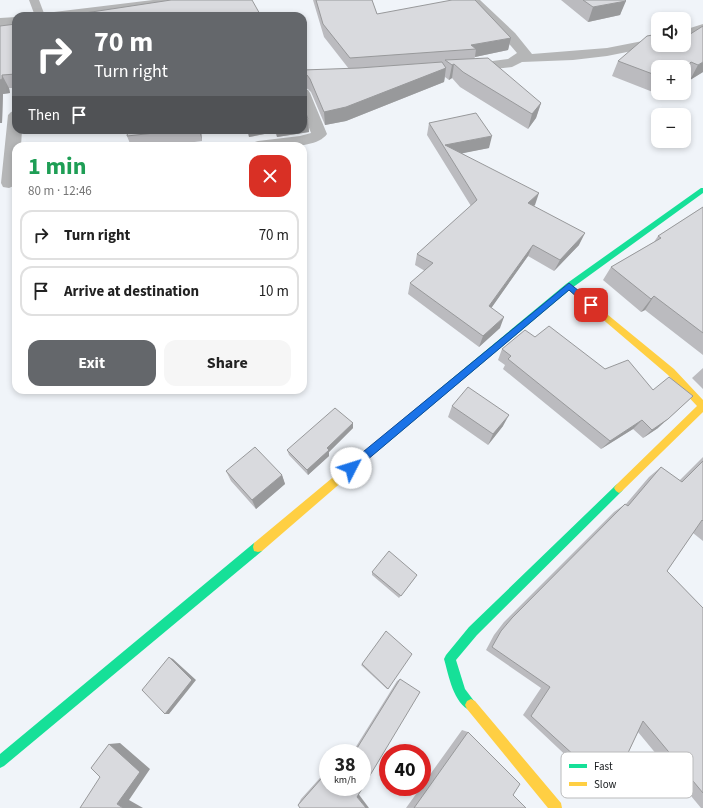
<!DOCTYPE html>
<meta charset="utf-8">
<style>
:root{--surface:#fff;--page:#f6f6f6;--text:#222;--muted:#767676;--line:#e0e0e0;--accent:#64676b}
body{margin:0;font-family:"Source Sans 3",sans-serif;background:var(--page);color:var(--text);height:100vh;display:flex;flex-direction:column;font-size:15px;white-space:nowrap}
*{box-sizing:border-box;margin:0}
p{font-size:13px;color:var(--muted)}
.icon{flex:none;width:22px;height:22px;fill:none;stroke:currentColor;stroke-width:2;stroke-linecap:round;stroke-linejoin:round}
.map{position:relative;flex:1;overflow:hidden}
.drawer{position:absolute;left:12px;top:142px;width:295px;height:252px;display:flex;flex-direction:column;background:var(--surface);border-radius:12px;box-shadow:0 2px 6px #0003}
.drawer>*{flex:none}
.banner{position:absolute;left:12px;top:12px;width:295px;height:122px;border-radius:12px;box-shadow:0 2px 6px #0003;background:#64676b;color:#fff;overflow:hidden}
.controls{position:absolute;left:651px;top:12px;display:grid;gap:8px}
.controls a{display:grid;place-items:center;width:40px;height:40px;border-radius:8px;background:var(--surface);box-shadow:0 2px 6px #0003;font-size:20px}
.speed{position:absolute;left:319px;top:744px;display:flex;gap:8px;font-size:20px;font-weight:700;text-align:center}
.speed>*{display:grid;place-content:center;width:52px;height:52px;border-radius:50%;background:var(--surface);box-shadow:0 2px 6px #0003;line-height:1}
.speed small{font-size:10px;font-weight:400}
.speed .limit{border:6px solid #d22;background:#fff;color:#111}
.pin{position:absolute;display:grid;place-items:center;width:34px;height:34px;color:#fff;margin:-17px;border-radius:8px;box-shadow:0 2px 6px #0006}
.me{position:absolute;width:44px;margin:-22px;rotate:50deg;stroke-linejoin:round;filter:drop-shadow(0 0 3px #0008)}
.turn{display:flex;align-items:center;gap:14px;height:84px;padding:0 16px;font-size:18px}
.turn .icon{width:52px;height:52px;stroke-width:2.5}
.turn b{display:block;font-size:28px;line-height:34px}
.then{display:flex;align-items:center;height:38px;padding:0 16px;background:#0003;gap:8px;font-size:15px}
.round{display:grid;place-items:center;flex:none;width:42px;height:42px;border-radius:12px;background:var(--page)}
.summary{display:flex;align-items:center;justify-content:space-between;height:68px;padding:0 16px}
h1{font-size:24px;font-weight:700;line-height:30px;color:#1e9e55}
.cta{display:flex;gap:8px;margin-top:auto;padding:8px 16px}
.cta a{flex:1;height:46px;border-radius:12px;background:var(--accent);color:#fff;font-size:16px;font-weight:700;line-height:46px;text-align:center}
.cta a+a{background:var(--page);color:var(--text)}
ul{padding:0;list-style:none}
li{display:flex;align-items:center;gap:12px;height:50px;margin:0 8px 6px;padding:0 8px;border:2px solid var(--line);border-radius:12px}
li div{flex:1}
li b{display:block;font-size:15px}
li em{font-style:normal}
.map>svg:first-child{display:block}
</style>
<div class="map">
<svg width="703" height="808" viewBox="0 0 703 808">
<rect width="100%" height="100%" fill="#f0f4f9"/>
<g fill="none" stroke-linecap="round" stroke-linejoin="round">
<path fill="#b5b6b7" fill-rule="evenodd" d="M29,0H39L45,16H35Z"/>
<path fill="#b5b6b7" fill-rule="evenodd" d="M153,0H189L187,3L183,4L84,16H48L50,13L54,12Z
M467,0H480L515,33L532,54L607,48L658,38V45H662L607,56L573,60L522,62L512,67L467,72L462,71L460,68L462,65L508,59L517,53L505,39Z
M16,17V25L0,26V18Z
M703,24V32L684,38V30Z
M303,89L308,90L310,93L327,134C315,151 269,146 250,146L252,143L258,141L300,136L311,133L303,112Z
M16,110V130H22L21,146H16V185L9,188L3,187L1,183L8,115L11,112Z"/>
<path fill="#16e098" fill-rule="evenodd" d="M701,188H703V193L572,288L373,455L370,456L367,455L365,452L367,449L566,284Z
M619,483L622,485L624,488L622,491L477,635L456,660L465,689L477,705L475,709L471,711C453,703 449,676 444,659L446,655L469,627L616,485Z
M258,542L262,543L263,547L262,551L4,766L0,768V754L254,543Z"/>
<path fill="#ffcf43" fill-rule="evenodd" d="M569,283L674,369L703,400V412L622,491L619,493L616,491L614,488L616,485L697,406L668,375L566,288L565,286Z
M370,448L373,449L375,452L373,455L262,551L258,552L254,551L253,547L254,543L367,449Z
M471,699L475,701L561,803L562,808H548L467,709L465,705L467,701Z"/>
</g>
<path fill="#bbbbbf" d="M313,0H372L377,14L511,38L508,50L475,57L474,59L541,103L536,118L528,129L460,87L452,78L449,80L445,77L444,82L346,121L325,125L311,92L308,89L303,88V70L349,69L324,37Z
M561,0H625L620,15L588,22Z
M16,24V88H9L10,93L3,94L2,123L0,26Z
M658,45H684L703,72L690,80L684,77V67H658V93H666L663,96L612,76L618,61Z
M308,119L309,132L277,137L275,132L249,137L247,130H303Z
M429,123L489,148L462,153L535,205L533,206L579,245L554,271L528,256L491,308L500,328L479,347L408,294L410,283L425,271L415,265L417,254L471,206L427,135Z
M128,130H201L202,141L164,146H131L127,136Z
M703,207V355L645,310L641,312L603,280L611,267L654,242L658,236Z
M502,349L658,428L643,438L633,429L601,449L503,369L505,365L498,360Z
M703,368V389L692,378Z
M452,406L503,426L488,445L448,417Z
M353,423V428L329,452V456L308,475L289,455L287,450Z
M703,457V541L693,533L667,571L703,608V808H701L638,732L610,791L597,786L574,766L575,764L523,715L541,688L486,650L494,635L504,622L614,512L625,504H626L649,477L661,467L679,481Z
M226,471L282,475L285,484L256,509L231,481Z
M372,572L415,578L399,598L372,575Z
M362,664L388,689H387L361,665Z
M400,679L359,794L298,805L301,799L328,769V787L362,753H352L397,681Z
M462,730L468,732L513,795L526,808H406Z"/>
<path fill="#98999b" d="M626,1L620,15L588,22L593,7Z
M511,38L508,50L475,57L476,49L471,45Z
M691,62L684,75V69Z
M703,62V72L690,80L698,65Z
M454,64L452,78L449,80L452,65Z
M446,68L444,82L346,121L325,125L324,112Z
M2,75L9,88L10,93L3,94L2,123H0V80Z
M541,103L536,118L528,129L532,114Z
M303,119H308L309,132L277,137L276,130H303Z
M199,130H201L202,141Z
M248,130H275V132L249,137Z
M492,136L489,148L449,156L445,145Z
M539,193L535,205L524,215L528,203Z
M585,233L579,245L554,271L560,260Z
M533,245L528,256L485,317L489,306Z
M654,296L645,310L641,312L651,299Z
M504,317L500,328L479,347L483,336Z
M693,396L658,428L643,438L652,430Z
M509,415L503,426L488,445L493,434Z
M642,420L633,429L601,449L610,441Z
M353,423V428L329,452V456L308,475L307,470L327,448Z
M282,475L285,484L256,509L252,500Z
M169,657L173,659L196,680L169,714H165Z
M120,743L150,769L129,800L143,808H123L117,804L109,744Z
M357,792L369,808H366L357,797Z"/>
<path fill="#d9dade" stroke="#98999b" d="M171,0H252L261,16H65Z
M316,0H372L377,14L452,0H475L511,38L471,45L476,49L350,58L323,24Z
M583,0H625L626,1L593,7Z
M16,24V74L2,75V79L0,80V26Z
M703,26V62L698,65L691,62L684,69V67H658V76L618,61L647,36L658,34V45H684V38Z
M488,58L541,103L532,114L463,72L454,64L452,65L445,60Z
M442,62L446,68L346,107L324,112L310,79L307,75L303,74V70L359,68Z
M303,105L308,119H303Z
M476,113L492,136L445,145L539,193L528,203L585,233L560,260L533,245L489,306L504,317L483,336L410,283L433,263L417,254L477,200L429,123Z
M128,130H182L127,136Z
M703,207V333L654,296L651,299L611,267L661,238L658,236Z
M549,326L605,369L628,360L653,390L669,377L693,396L668,419L652,430L642,420L610,441L508,359L511,356L502,349L525,330L535,337Z
M468,387L509,415L493,434L452,406Z
M335,408L353,423L327,448L329,450L307,470L287,450Z
M255,447L282,475L252,500L226,471Z
M703,461V521L702,520L667,571L703,608V793L643,721L610,791L586,770L587,767L531,716L550,687L492,647L501,631L512,618L625,504L628,506L661,467L682,482Z
M389,551L417,575L401,596L372,572Z
M386,631L412,654L388,689L362,664Z
M169,657L192,680L165,714L142,690Z
M400,679L420,692L357,797L366,808H300L298,805L328,771V787H362V753H354Z
M468,732L520,784L513,795L526,808H414Z
M109,744L140,772L117,804L123,808H80L100,777L91,768Z"/>
<path fill="#1a73e8" stroke="#114b97" d="M569,283L594,303V307H588L569,290L354,471L351,473L347,471L346,468L347,465Z"/>
<rect x="561" y="752" width="132" height="46" rx="6" fill="#fff" stroke="#babbbc" stroke-width="1"/>
<rect x="569" y="764" width="18" height="4" fill="#16e098"/>
<rect x="569" y="782" width="18" height="4" fill="#ffcf43"/>
<g font-size="11" fill="#181b1e">
<text x="594" y="770">Fast</text>
<text x="594" y="788">Slow</text>
</g>
</svg>
<div class="controls">
<a><svg class="icon" aria-label="sound" viewBox="0 0 24 24"><path d="M4 9h4l5-4v14l-5-4H4zM17 9q2 3 0 6"/></svg></a>
<a>+</a>
<a>−</a>
</div>
<div class="speed"><div>38<small>km/h</small></div><div class="limit">40</div></div>
<div class="pin" style="left:591px;top:305px;background:#d93025"><svg class="icon" aria-label="arrive" viewBox="0 0 24 24"><path d="M6 21V4h12l-3 4 3 4H6"/></svg></div>
<svg class="me" style="left:351px;top:468px" viewBox="-20 -20 40 40"><circle r="19" fill="#fff"/><path d="M0-13L10 11 0 6-10 11z" fill="#1a73e8"/></svg>
<div class="banner">
<div class="turn"><svg class="icon" aria-label="right" viewBox="0 0 24 24"><path d="M7 20v-9h11M14 6l5 5-5 5"/></svg><div><b>70 m</b>Turn right</div></div>
<div class="then">Then<svg class="icon" aria-label="arrive" viewBox="0 0 24 24"><path d="M6 21V4h12l-3 4 3 4H6"/></svg></div>
</div>
<section class="drawer">
<div class="summary"><div><h1>1 min</h1><p>80 m · 12:46</p></div><a class="round" style="background:#d93025;color:#fff"><svg class="icon" aria-label="close" viewBox="0 0 24 24"><path d="M6 6l12 12M18 6L6 18"/></svg></a></div>
<ul>
<li><svg class="icon" aria-label="right" viewBox="0 0 24 24"><path d="M7 20v-9h11M14 6l5 5-5 5"/></svg><div><b>Turn right</b></div><em>70 m</em></li>
<li><svg class="icon" aria-label="arrive" viewBox="0 0 24 24"><path d="M6 21V4h12l-3 4 3 4H6"/></svg><div><b>Arrive at destination</b></div><em>10 m</em></li>
</ul>
<div class="cta"><a>Exit</a><a>Share</a></div>
</section>
</div>
